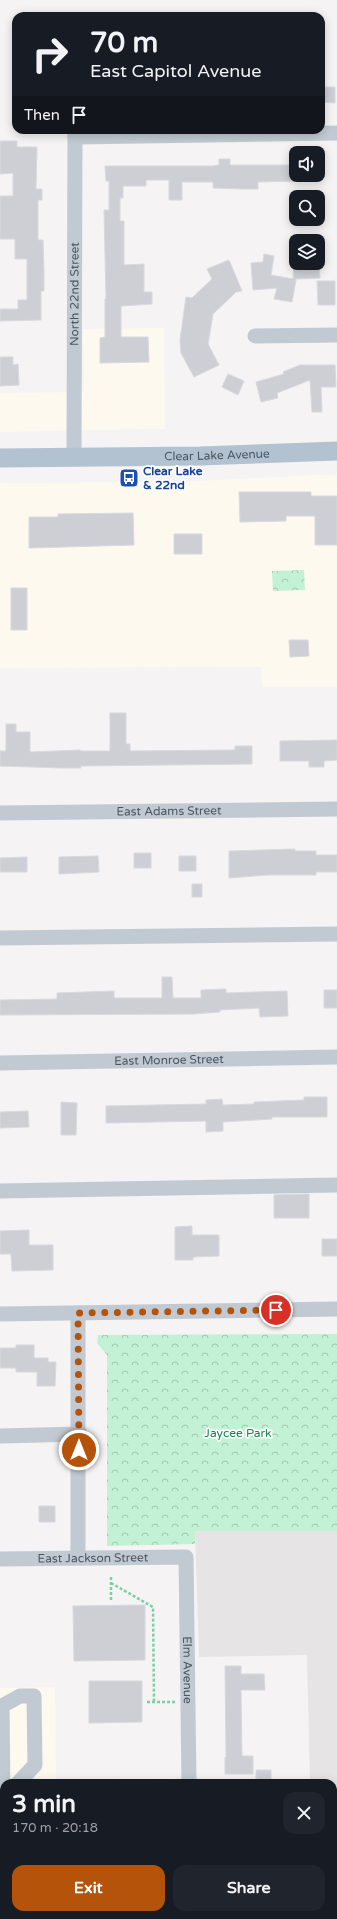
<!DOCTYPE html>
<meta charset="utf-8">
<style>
:root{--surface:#171b24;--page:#20242c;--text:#f1f3f6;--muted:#9ea1a6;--accent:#b45309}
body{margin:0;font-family:"Varela Round",sans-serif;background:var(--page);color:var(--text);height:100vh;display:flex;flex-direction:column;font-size:15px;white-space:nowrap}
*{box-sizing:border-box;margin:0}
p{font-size:13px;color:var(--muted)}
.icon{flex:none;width:22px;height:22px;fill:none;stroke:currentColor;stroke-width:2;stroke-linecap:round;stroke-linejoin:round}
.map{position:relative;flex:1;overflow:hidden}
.sheet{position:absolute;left:0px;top:1779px;width:337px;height:140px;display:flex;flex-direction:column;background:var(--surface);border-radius:12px 12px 0 0;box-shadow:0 2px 10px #0003}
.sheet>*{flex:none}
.guide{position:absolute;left:12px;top:12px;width:313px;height:122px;border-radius:12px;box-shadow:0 2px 10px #0003;background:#171b24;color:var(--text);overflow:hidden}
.fabs{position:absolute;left:289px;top:146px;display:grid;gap:8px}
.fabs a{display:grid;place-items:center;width:36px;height:36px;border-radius:8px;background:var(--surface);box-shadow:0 2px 10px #0003;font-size:20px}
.pin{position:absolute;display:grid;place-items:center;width:34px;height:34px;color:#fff;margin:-17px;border:2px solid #fff;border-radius:50%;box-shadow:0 1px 4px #0007}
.me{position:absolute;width:44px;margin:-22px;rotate:0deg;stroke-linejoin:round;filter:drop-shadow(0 0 3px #0008)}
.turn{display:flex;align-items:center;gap:14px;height:84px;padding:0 12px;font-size:18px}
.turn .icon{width:52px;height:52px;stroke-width:2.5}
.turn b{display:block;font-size:28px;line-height:34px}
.then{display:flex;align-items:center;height:38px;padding:0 12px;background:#0003;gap:8px;font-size:15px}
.round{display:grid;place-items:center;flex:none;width:42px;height:42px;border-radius:12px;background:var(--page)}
.summary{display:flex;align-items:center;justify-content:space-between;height:68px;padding:0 12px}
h1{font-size:24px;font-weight:700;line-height:30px}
.action{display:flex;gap:8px;margin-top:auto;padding:8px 12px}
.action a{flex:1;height:46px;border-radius:12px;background:var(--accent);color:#fff;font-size:16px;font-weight:700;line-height:46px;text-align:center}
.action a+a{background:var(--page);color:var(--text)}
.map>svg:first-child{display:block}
</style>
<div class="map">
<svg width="337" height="1919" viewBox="0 0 337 1919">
<defs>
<pattern id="park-crowns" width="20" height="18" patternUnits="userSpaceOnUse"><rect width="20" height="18" fill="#c3f1d5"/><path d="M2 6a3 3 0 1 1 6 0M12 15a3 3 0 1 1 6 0" fill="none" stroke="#a0c6b0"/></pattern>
</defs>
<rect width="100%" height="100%" fill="#f5f3f3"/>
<path fill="#fdf9ef" d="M164,328L165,429L0,432V393L84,392L83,329Z
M337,474V687H262L261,667L0,668V483L199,481Z
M55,1687L56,1779L176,1778V1783H4V1915H177V1919H0V1688Z"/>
<path fill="#e6e4e5" d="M195,1531H337V1813H333V1783H310L307,1655L199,1657Z"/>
<path fill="url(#park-crowns)" d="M304,570L305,590L273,591L272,571Z
M337,1334V1531H195V1544L107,1546V1355L97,1343L98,1335Z"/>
<path fill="#cdcfd5" stroke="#d7d9de" d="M321,87H335V103L321,102Z
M0,141H17V147H37L36,189H42V200H38V240H43L44,273V291H41V320L0,321V309H18V300H27V259H15V239H0V196H13V173L0,174Z
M219,159H230V165H296V181L258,182V189H242L213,188V182H182V200H169V180H146V186H123V198H120V221H124V265L144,264V292H152V304L121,306V337H148L149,362L100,363V338L105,337V299H106L104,210H109V181H106L105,166H213L219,165Z
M264,254L274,256L271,275L293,279L294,263L319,264L320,278L295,279L296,280L292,302L274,299L277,288L253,290L251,263L263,262Z
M229,260L242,291L236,292L213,314L208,344L219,365L194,377L181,353L180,340L186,297L192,298L212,279L207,269Z
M317,281H335V305H318Z
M0,357H13V365L18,364L19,385L0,386Z
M300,365H335L336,387H321L322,412H312L310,380L277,393L278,398L261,402L256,382L284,374L283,372Z
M228,374L244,381L238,395L222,387Z
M239,492H311V496H337V545H315V516H286V521L240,522Z
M133,513L134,545L29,548V517H58V514Z
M174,534H202V554H174Z
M11,588H27V630H11Z
M289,640H308L309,656L290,657Z
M110,713H126V744H130V751L235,750V746H252V764L81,766V768H63L0,766V751H6V724H16V732H30V752L80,750L81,751H110Z
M337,740V760L324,761V767H309V761H280V741Z
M295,849V851H316V855H337V872H316V875H268L229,878V851Z
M134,853H151V868H134Z
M98,856L99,872L59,874V857Z
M179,856H196V871H179Z
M27,857V872H0V858Z
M192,884H202V897H192Z
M162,977H172L173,998H201V990L226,989V993L287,991L288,1016L260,1017L259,1008L220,1010V1012L194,1014L0,1015V1000L57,999V993L114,991V998H162Z
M324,990H337V1008H324Z
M304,1097H327V1117H272V1119L223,1122V1131L206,1132V1121L106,1123V1106L206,1104V1100L222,1099L223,1105L254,1104V1102L304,1100Z
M61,1102L77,1103L76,1135H61Z
M28,1111L29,1127L0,1128V1112Z
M309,1194V1218H274V1195Z
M192,1226V1235H219V1256L193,1257V1260H175V1227Z
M29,1230V1245H53V1270L12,1271L11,1254H0V1231Z
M322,1239H337V1256H322Z
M16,1345H34V1358H48V1362H56L55,1386H37V1372H16V1368H0V1348H16Z
M39,1506H55V1522H39Z
M145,1605V1660L74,1661L73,1606Z
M225,1666H241V1674H264L265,1690H241L242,1756H253V1774H225V1757H226Z
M89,1681H142V1722L89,1723Z
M256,1770H271V1782H256Z"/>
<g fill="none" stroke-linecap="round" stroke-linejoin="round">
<path stroke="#7ad0a6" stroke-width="2.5" stroke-dasharray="3 2" stroke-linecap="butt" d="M111,1577V1602
M111,1583L153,1607L154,1702
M147,1702H176
M115,1915V1919"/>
<g stroke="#c1cad2" stroke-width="15">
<path d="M75,137L337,133"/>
<path d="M255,336L337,335"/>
<path id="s1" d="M74,457L75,130"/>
<path id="s2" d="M0,813L337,809"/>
<path d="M0,938L337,934"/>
<path id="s3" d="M0,1063L337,1057"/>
<path d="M0,1191L337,1185"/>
<path d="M78,1313V1557"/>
<path d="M0,1314L337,1309"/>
<path d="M0,1436L80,1434"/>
<path id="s4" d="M0,1559L186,1557L189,1783"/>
<path d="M3,1799L2,1706L20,1696H34L35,1765L18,1783"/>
<path d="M17,1915V1919"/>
<path d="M190,1915V1919"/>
</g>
<path stroke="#b3c2d1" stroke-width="19" id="s5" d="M0,458L200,456L337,451"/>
</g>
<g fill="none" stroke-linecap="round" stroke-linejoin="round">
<path stroke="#b45309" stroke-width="7" stroke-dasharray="0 12.6" d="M79,1450L78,1313L276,1310"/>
</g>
<defs>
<g id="bus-square" transform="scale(1)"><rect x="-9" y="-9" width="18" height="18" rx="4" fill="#1a4fb4" stroke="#fff"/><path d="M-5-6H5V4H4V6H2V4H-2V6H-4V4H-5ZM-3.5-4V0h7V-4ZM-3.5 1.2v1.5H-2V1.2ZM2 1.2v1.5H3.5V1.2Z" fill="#fff"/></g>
</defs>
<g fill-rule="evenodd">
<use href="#bus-square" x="129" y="478"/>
</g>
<g text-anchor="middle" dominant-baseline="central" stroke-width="3.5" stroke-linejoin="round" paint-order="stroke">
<g font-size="12" fill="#4a5661" stroke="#fff">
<text stroke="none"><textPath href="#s1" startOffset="163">North 22nd Street</textPath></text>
<text stroke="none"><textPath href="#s5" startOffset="217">Clear Lake Avenue</textPath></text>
<text stroke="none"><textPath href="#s2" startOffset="169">East Adams Street</textPath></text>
<text stroke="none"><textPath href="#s3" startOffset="169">East Monroe Street</textPath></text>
<text stroke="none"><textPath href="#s4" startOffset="93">East Jackson Street</textPath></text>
<text stroke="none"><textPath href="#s4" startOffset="299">Elm Avenue</textPath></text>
</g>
<g font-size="12" font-weight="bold" fill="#164399" stroke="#fff" text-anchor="start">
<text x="143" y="471">Clear Lake<tspan x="143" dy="14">&amp; 22nd</tspan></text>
</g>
<g font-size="12" fill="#17864f" stroke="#fff">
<text x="238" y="1433">Jaycee Park</text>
</g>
</g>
</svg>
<div class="fabs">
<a><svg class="icon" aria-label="sound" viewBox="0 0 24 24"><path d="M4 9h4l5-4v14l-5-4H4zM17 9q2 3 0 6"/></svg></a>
<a><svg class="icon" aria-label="search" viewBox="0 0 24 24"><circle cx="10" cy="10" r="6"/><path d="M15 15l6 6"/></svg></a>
<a><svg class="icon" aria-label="layers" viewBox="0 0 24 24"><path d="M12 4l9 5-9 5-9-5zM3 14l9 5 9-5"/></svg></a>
</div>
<div class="pin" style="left:276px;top:1310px;background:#d93025"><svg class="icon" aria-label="arrive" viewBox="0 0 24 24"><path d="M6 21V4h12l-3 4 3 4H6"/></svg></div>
<svg class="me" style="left:79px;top:1450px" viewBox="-20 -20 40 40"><circle r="17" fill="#b45309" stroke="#fff" stroke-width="3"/><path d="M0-11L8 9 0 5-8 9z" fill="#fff"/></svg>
<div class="guide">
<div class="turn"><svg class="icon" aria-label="right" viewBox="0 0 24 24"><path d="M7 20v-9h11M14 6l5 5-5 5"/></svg><div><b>70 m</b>East Capitol Avenue</div></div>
<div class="then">Then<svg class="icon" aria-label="arrive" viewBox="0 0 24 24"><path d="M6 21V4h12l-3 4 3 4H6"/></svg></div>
</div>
<section class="sheet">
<div class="summary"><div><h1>3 min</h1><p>170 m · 20:18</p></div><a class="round"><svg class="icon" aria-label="close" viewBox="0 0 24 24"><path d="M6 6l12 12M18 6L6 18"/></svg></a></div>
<div class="action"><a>Exit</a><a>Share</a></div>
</section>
</div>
